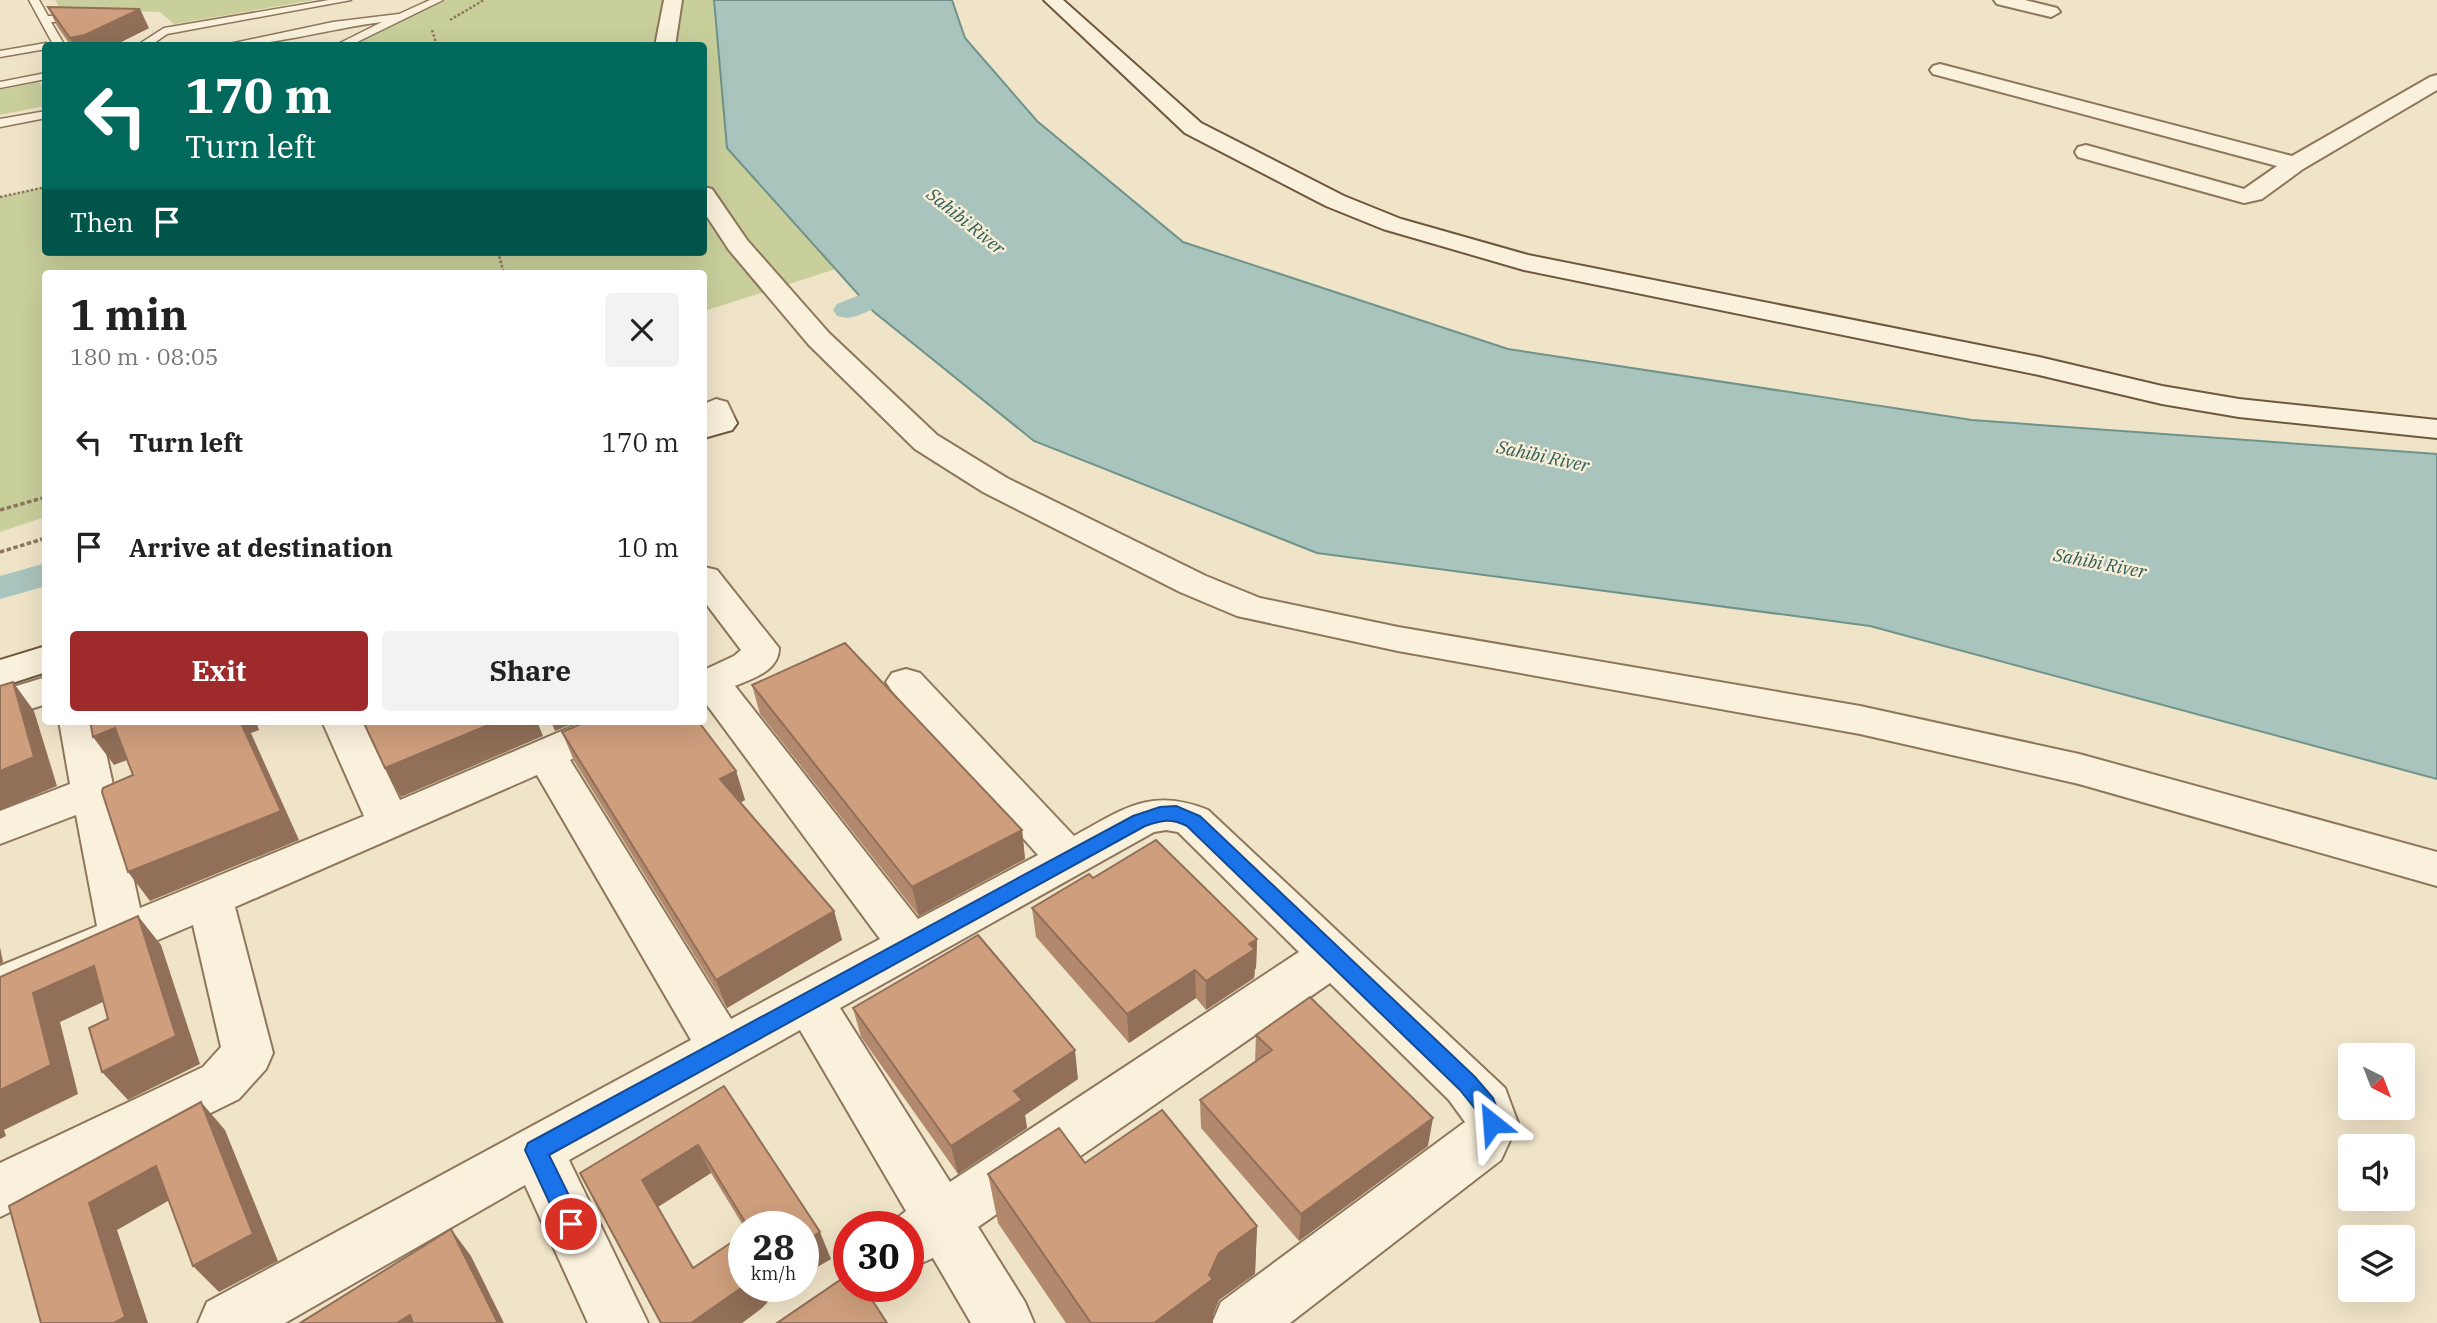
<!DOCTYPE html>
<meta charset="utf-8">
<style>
:root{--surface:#fff;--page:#f2f2f2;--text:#222;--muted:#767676;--accent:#9e2a2b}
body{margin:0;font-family:"IBM Plex Serif",serif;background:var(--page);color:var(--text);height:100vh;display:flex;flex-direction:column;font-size:26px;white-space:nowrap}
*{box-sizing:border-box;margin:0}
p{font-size:23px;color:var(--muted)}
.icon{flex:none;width:38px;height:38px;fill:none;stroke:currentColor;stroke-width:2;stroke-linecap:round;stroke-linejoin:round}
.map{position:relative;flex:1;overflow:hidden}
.drawer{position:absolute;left:42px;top:270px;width:665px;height:455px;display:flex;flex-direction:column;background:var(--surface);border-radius:7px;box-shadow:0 7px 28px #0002}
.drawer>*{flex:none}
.top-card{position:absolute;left:42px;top:42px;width:665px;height:214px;border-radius:7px;box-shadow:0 7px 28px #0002;background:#00695c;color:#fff;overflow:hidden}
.needle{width:46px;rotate:138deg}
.fabs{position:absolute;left:2338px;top:1043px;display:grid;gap:14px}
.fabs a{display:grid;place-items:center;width:77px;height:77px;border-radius:7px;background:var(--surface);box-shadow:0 7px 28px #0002;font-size:35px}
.speed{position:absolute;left:728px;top:1211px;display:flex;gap:14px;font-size:35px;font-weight:700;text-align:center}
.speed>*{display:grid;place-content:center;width:91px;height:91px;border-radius:50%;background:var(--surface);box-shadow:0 7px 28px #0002;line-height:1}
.speed small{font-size:18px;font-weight:400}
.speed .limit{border:10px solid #d22;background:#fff;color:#111}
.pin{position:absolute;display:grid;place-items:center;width:60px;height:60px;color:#fff;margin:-30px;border:4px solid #fff;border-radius:50%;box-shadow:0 2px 7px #0007}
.me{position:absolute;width:77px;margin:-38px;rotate:332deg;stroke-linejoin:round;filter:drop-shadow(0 0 5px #0008)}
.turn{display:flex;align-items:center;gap:24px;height:147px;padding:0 28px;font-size:32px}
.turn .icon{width:91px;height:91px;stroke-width:2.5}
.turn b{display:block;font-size:49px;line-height:60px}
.then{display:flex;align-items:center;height:66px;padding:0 28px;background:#0003;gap:14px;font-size:26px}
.round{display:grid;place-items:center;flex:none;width:74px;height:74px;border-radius:7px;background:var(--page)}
.head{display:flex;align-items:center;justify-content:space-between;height:119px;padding:0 28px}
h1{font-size:42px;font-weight:700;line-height:52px}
.cta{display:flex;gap:14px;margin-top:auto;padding:14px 28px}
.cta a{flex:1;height:80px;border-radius:7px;background:var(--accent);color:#fff;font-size:28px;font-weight:700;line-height:80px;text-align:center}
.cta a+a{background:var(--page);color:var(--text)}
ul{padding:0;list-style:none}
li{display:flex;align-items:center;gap:21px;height:105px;padding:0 28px}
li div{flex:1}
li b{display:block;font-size:26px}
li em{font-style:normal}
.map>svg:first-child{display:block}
</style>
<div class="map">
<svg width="2437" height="1323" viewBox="0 0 2437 1323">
<rect width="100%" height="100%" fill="#f0e4c8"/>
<path fill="#c9cf9b" d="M55,0H314L174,24L160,12L60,9Z
M446,0H714L727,148L836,269L704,311V273H46L45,517L0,532V197L45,187L46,252H704V46L349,45Z
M40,82L45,96V106L0,115V90Z"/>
<path fill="#a9c4bc" stroke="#6f938a" stroke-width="2" d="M714,0H952L965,38L1037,121L1183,242L1508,349L1972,420L2437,454V779L1870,626L1317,553L1034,441L874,312L727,148Z"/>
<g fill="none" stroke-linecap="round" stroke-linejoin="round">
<path fill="#a9c4bc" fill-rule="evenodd" d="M913,274L922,276L926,282L922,288L857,316L847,318L837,316L833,310L837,304Z
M46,563V586L0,599V576Z"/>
<g stroke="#8d765c" stroke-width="3">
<path id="lane" d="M29,0H39L48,16H81L86,19L81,22H51L65,46H54Z
M329,0H351L167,34L150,46H136L164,28Z
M430,0H443L349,46H334L382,22C328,29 274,46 220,46L333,22L399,14Z
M46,43L51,46H46V49L0,57V51Z
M46,73V79L0,88V82Z
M46,111V118L0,127V119Z"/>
</g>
<g stroke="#8d765c" stroke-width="4">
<path id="street" d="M664,0H682L675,46H655Z
M1994,0H2025L2057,8L2060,12L2051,17L1997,4Z
M1940,64L2292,156L2430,77L2437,75V90L2303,169L2262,199L2244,203L2078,157L2075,152L2078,147L2086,145L2244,189L2277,166L1933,74L1930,70L1933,66Z
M704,187L712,189L747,240L829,333L937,435L1007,478L1206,576L1260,598L1398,627L1860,706L2079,754L2437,852V886L2079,784L1860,734L1398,651L1237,616L1180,592L983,492L915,449L809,345L729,250L704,212Z
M716,399L727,402L737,423L732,430L721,432L710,430L704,417V404Z
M704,567L717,570L779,648C779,671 753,678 735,686L918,919L1038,855L892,691L886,682L892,673L906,669L920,673L1074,836C1124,809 1150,787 1208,810L1505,1088L1518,1123L1501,1160L1290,1323H1212L1221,1302L1465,1122L1449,1100L1330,983L978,1227L1025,1302L1034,1323H971L933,1258L908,1269V1227H886L906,1211L800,1030L569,1160L648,1323H588L525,1185L285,1323H198L207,1302L691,1040L537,775L235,907L273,1053L266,1069L239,1099L0,1217V1163L203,1067L221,1047L193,925L0,1007V966L97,926L76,815L0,844V811L70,784L59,721H99L140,908L364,816L322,721H362L400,800L585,721H642L636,731L570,760L731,1019L880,939L704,701V670L734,656L741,650L704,601ZM1166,830L1178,832L1299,952L950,1182L840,1008L1154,832Z
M46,677V704L0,719V691Z"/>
</g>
<g stroke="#6f573f" stroke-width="4">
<path id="secondary" d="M1044,0H1063L1201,123L1344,196L1401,219L1528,255L2039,357L2162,386L2239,399L2437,420V438L2239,417L2162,404L2039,375L1524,270L1383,229L1326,206L1185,133Z
M721,414L732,416L737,423L732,430L704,438V419Z
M46,646V672L0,687V660Z"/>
</g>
<path stroke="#8d765c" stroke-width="2.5" stroke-dasharray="2.5 2" stroke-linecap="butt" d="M450,20L484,0
M432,30L437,46
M0,197L46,187
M498,252L504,273"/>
<path stroke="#8d765c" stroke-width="3.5" stroke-dasharray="4.5 2.5" stroke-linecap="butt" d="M0,510L46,497
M0,552L46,538"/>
<use href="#lane" fill="#faf1dc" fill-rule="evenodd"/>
<use href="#street" fill="#faf1dc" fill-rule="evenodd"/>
<use href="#secondary" fill="#faf1dc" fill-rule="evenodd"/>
</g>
<path fill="#b2896c" d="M48,7L149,28L113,46H71L57,26Z
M752,685L1022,830L1025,859L919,916L760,714Z
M562,732L736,771L745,800L741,802L834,911L842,940L727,1008L574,761Z
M1093,878L1257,939L1256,968L1255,969L1254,978L1206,1010L1196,998L1129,1043L1036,937L1032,908Z
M853,1008L1078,1079L1025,1115L1027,1128L958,1174L861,1037Z
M1256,1035L1428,1146L1299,1241L1201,1128L1200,1100L1255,1062Z
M724,1086L831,1259L803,1275V1227H744L711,1173L658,1207L693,1268L779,1290L762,1308L742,1323L580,1173Z
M1085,1163L1257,1226L1255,1274L1219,1300L1213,1315V1323H1066L998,1223L988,1174Z"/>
<path fill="#916f58" d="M140,9L149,28L113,46H74L70,38Z
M13,682L34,711L57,786L0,810V771Z
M240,721H256L259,730L251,733L299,840L150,901L128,872Z
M498,721H537L543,736L401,797L385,768Z
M551,721H579L555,731Z
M115,728L135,757L114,765L93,737Z
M736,771L745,800L730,808L720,779Z
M1022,830L1025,859L919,916L912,887Z
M834,911L842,940L727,1008L716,980Z
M138,916L161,945L200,1064L128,1100L102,1072Z
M1257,939L1256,968L1255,969L1254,978L1206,1010V981L1249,944Z
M0,947L3,962L0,964Z
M94,966L118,995L60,1022L78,1094L4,1130L6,1136L0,1139V1090L33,993Z
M1195,970L1196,998L1129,1043L1127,1014Z
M1075,1050L1078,1079L1025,1115L1027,1128L958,1174L951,1146L1014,1091Z
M201,1102L225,1130L278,1261L219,1292L193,1266Z
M1433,1118L1428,1146L1299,1241L1301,1214Z
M698,1145L711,1173L656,1208L642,1180Z
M156,1166L182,1193L117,1230L148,1323H114L89,1203Z
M1257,1226L1255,1274L1219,1300L1213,1315V1323H1154L1219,1253Z
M451,1229L471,1256L504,1323H498Z
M820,1232L831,1259L803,1275V1242Z
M744,1286H790L779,1290L762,1308L742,1323H691Z
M410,1315L416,1323H397Z"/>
<path fill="#cf9f7d" stroke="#916f58" stroke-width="2" d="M48,7L140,9L85,35L70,38Z
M845,643L1022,830L912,887L752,685Z
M13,682L34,757L0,771V686Z
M90,721H240L281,811L128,872L102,792L103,788L133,775L115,728L93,737Z
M363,721H498L385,768Z
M588,721H698L736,771L720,779L834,911L716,980L562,732Z
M1156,840L1257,939L1249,944L1255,949L1206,981L1195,970L1127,1014L1032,908L1089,874L1093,878Z
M138,916L176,1036L102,1072L89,1028L108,1019L94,966L33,993L51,1065L0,1090V977Z
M978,935L1075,1050L1014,1091L1022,1100L951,1146L853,1008Z
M1310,997L1433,1118L1301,1214L1200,1100L1272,1050L1256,1035Z
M724,1086L820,1232L803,1242V1227H748L698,1145L642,1180L693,1268L744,1234V1286L691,1323H661L580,1173Z
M201,1102L253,1234L193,1266L156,1166L89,1203L125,1317L114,1323H41L9,1206Z
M1162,1110L1257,1226L1219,1253L1209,1275L1213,1279L1154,1323H1091L988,1174L1059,1128L1085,1163Z
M451,1229L498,1323H413L410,1315L397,1323H300Z
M849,1274V1286H863L887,1323H777Z"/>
<path fill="#1a73e8" stroke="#114b97" stroke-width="2" d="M1176,806L1200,816L1475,1077L1493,1098L1503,1123L1499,1130L1492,1133L1484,1130L1476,1110L1460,1090L1187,826C1171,818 1162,820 1145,826L549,1155L583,1224L579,1232L571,1235L563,1232L525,1150L528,1143L1133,816L1160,807Z"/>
<g text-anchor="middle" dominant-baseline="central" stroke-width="5" stroke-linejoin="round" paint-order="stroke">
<g font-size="18" font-style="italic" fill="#2f5d5a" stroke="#f7eed8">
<text transform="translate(966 221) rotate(39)">Sahibi River</text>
<text transform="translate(1543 456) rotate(12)">Sahibi River</text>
<text transform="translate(2100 563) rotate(11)">Sahibi River</text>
</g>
</g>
</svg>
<div class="fabs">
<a><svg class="needle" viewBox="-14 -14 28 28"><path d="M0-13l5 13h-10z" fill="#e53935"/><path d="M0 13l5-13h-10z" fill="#767676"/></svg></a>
<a><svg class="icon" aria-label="sound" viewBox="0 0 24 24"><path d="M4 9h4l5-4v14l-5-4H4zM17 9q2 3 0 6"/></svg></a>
<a><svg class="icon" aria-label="layers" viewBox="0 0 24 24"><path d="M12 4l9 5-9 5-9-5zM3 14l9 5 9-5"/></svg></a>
</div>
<div class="speed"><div>28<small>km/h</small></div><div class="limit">30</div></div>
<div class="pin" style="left:571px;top:1224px;background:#d93025"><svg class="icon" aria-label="arrive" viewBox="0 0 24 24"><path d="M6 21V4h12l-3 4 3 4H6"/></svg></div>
<svg class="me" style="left:1492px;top:1123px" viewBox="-20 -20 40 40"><path d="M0-17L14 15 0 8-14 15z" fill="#1a73e8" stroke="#fff" stroke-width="4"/></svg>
<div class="top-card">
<div class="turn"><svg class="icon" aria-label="left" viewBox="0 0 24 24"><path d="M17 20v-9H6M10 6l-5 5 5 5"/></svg><div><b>170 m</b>Turn left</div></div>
<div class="then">Then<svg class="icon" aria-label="arrive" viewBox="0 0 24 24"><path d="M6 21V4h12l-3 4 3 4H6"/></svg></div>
</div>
<section class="drawer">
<div class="head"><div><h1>1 min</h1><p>180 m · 08:05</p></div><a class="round"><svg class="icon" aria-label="close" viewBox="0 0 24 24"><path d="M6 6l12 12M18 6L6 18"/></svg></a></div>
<ul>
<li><svg class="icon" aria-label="left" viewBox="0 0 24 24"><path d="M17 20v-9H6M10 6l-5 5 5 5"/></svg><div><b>Turn left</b></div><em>170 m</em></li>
<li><svg class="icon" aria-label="arrive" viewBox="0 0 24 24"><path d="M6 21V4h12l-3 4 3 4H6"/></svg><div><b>Arrive at destination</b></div><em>10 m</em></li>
</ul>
<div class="cta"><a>Exit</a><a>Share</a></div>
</section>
</div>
